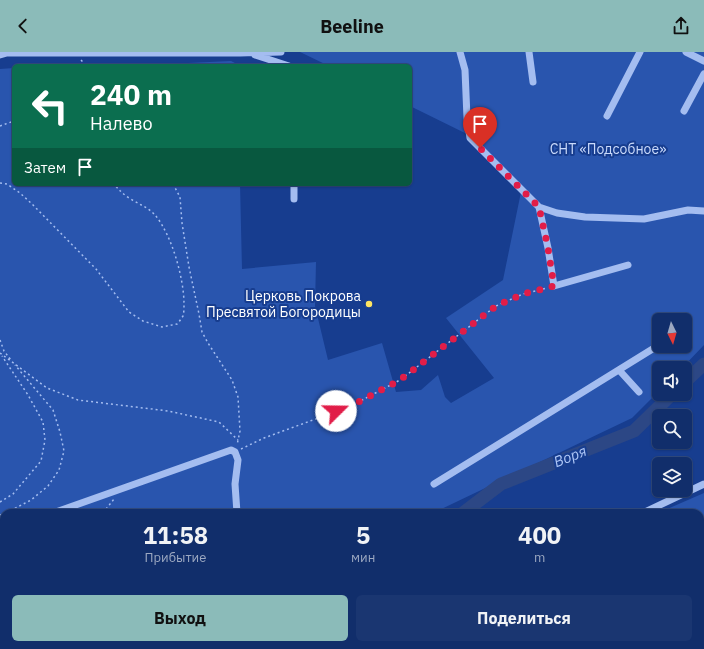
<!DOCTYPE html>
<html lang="ru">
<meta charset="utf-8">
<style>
:root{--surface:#112e6b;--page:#1a3671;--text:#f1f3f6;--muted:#9ca8c1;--line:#304a7e;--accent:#8bbbb9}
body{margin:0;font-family:"IBM Plex Sans",sans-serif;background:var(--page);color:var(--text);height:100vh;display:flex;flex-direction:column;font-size:15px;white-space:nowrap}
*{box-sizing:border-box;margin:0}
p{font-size:13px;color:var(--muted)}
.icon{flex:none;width:22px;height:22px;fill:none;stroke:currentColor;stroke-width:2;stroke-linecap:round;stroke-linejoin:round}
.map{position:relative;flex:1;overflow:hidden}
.drawer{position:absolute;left:0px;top:457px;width:704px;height:140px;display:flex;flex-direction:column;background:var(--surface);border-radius:12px 12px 0 0;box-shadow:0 1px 3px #0004,0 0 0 1px var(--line)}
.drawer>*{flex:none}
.banner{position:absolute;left:12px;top:12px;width:400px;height:122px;border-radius:6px;box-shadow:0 1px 3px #0004,0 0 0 1px var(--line);background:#0b6e4f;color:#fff;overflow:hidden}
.needle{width:26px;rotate:175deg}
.fabs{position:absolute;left:652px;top:261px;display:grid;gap:8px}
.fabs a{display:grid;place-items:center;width:40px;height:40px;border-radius:6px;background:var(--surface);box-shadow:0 1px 3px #0004,0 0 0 1px var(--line);font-size:20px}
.pin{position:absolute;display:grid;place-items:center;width:34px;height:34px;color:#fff;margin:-41px -17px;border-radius:50% 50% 50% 0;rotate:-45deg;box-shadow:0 0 4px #0007}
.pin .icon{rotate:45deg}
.me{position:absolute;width:44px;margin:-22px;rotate:68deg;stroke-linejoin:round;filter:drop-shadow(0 0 3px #0008)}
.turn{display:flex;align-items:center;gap:14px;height:84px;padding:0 12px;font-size:18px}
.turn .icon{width:52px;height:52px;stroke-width:2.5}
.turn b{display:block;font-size:28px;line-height:34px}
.then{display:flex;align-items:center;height:38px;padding:0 12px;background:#0003;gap:8px;font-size:15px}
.eta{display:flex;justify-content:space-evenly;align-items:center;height:68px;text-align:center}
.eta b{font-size:24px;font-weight:800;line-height:28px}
.button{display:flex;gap:8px;margin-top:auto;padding:8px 12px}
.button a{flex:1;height:46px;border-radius:6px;background:var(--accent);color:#111;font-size:16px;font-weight:800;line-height:46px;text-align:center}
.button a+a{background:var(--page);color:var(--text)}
header{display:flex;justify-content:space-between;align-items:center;height:52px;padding:0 12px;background:var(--accent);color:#111;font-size:18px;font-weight:800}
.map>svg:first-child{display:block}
</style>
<header><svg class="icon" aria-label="back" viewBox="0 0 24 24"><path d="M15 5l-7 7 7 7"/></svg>Beeline<svg class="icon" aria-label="share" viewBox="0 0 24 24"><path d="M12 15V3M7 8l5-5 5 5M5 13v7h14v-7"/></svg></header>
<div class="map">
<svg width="704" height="597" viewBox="0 0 704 597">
<rect width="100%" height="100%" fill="#173d8f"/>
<path fill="#2955ae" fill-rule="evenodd" d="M300,0H704V293L682,316H659V339L632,366L433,461H4V593H198V597H0V17L14,16V132H240L242,217L316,210L315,254L328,308L382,291L396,340L421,338L438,323L445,345L451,351L494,326L446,266L503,228L521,140L473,85L410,54V14H329ZM659,268H685V294H659Z
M231,9L241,14H123Z
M704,441V597H355L356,593H700V461H658Z
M202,593H277L273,597H207Z"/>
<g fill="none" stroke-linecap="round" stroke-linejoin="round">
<path stroke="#2c4785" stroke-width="13" d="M685,330L704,312
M463,461L501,432L634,379L672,342
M285,597L290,593"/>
<path stroke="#a4bdf0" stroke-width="1.5" stroke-dasharray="2 3" stroke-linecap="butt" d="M81,8L87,14
M0,74L14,69
M0,131L7,132L20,141L32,152L96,217L129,260L143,269L162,275L177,272C179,270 181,267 183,264C184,261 184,256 184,252C184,227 172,183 155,163C148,155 138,152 129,146C123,142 119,138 114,132
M173,132L180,145L182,171L189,215L199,262L202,280L208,291L232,328L238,345L240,379L237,393
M0,288L4,299L11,308
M0,301L47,336L78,348L168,359L219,370L238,388
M241,397L264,386L351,354L400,328L496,254L523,242L547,236
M0,450L13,442L41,409L45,388L43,370L28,343L2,304
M6,461L31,448L48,434L59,418L64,399L60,380L53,358L15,313
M103,461L114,447
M0,463L4,462
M0,497H4
M135,593V597
M54,597L55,593"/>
<path stroke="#a4bdf0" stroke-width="7" d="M460,0L465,18L467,66L470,86L539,155L557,161L585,165L644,167L688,158L704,159
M529,0L533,30
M686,0L704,9
M0,3L7,1H240L281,0
M255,3L289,14
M684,59L704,22
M607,64L640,0
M294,147V132
M539,155L548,196L554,234L628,213
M619,318L639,340
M434,432L659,293
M53,461L231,398L235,400L238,408L235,432L237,461
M643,461L704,432
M0,487L4,485
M700,503L704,508
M507,593L511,597
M591,593L595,597
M688,593L692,597
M212,597L213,593
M438,597L442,593"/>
</g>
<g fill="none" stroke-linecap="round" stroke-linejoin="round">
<path stroke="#e11d48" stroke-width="7" stroke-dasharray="0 12.6" d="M336,359L351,354L400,328L496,254L523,242L554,234L548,196L539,155L480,96"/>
</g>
<circle fill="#ffe562" stroke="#173d8f" stroke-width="1.5" cx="369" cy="252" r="4"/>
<g text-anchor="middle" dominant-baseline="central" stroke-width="4" stroke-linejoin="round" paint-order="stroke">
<g font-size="14" fill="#cadafb" stroke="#173d8f">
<text x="608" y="97">СНТ «Подсобное»</text>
</g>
<g font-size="14" fill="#fff" stroke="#173d8f" text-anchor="end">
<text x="361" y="244">Церковь Покрова<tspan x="361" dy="16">Пресвятой Богородицы</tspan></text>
</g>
<g font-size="15" font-style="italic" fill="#afc7f7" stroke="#173d8f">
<text transform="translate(570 404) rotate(-22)">Воря</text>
</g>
</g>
</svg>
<div class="fabs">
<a><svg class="needle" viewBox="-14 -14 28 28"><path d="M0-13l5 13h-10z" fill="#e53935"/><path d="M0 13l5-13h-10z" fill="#9ca8c1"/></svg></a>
<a><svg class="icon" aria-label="sound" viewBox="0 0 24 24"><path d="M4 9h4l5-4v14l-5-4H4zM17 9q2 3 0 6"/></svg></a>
<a><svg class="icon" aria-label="search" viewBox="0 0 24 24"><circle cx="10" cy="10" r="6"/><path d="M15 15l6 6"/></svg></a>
<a><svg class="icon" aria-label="layers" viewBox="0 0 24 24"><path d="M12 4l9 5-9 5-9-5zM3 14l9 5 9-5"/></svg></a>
</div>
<div class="pin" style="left:480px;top:96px;background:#d93025"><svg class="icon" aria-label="arrive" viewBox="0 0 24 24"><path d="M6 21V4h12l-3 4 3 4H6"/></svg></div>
<svg class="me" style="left:336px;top:359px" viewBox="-20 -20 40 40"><circle r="19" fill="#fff"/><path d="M0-13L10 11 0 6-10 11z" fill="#e11d48"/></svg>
<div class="banner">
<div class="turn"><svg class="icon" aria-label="left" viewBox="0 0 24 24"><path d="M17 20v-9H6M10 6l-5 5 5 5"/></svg><div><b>240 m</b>Налево</div></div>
<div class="then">Затем<svg class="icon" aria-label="arrive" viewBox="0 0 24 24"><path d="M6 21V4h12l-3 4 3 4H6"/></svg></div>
</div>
<section class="drawer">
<div class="eta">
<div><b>11:58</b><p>Прибытие</p></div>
<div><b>5</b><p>мин</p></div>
<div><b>400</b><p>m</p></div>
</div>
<div class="button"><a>Выход</a><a>Поделиться</a></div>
</section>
</div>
